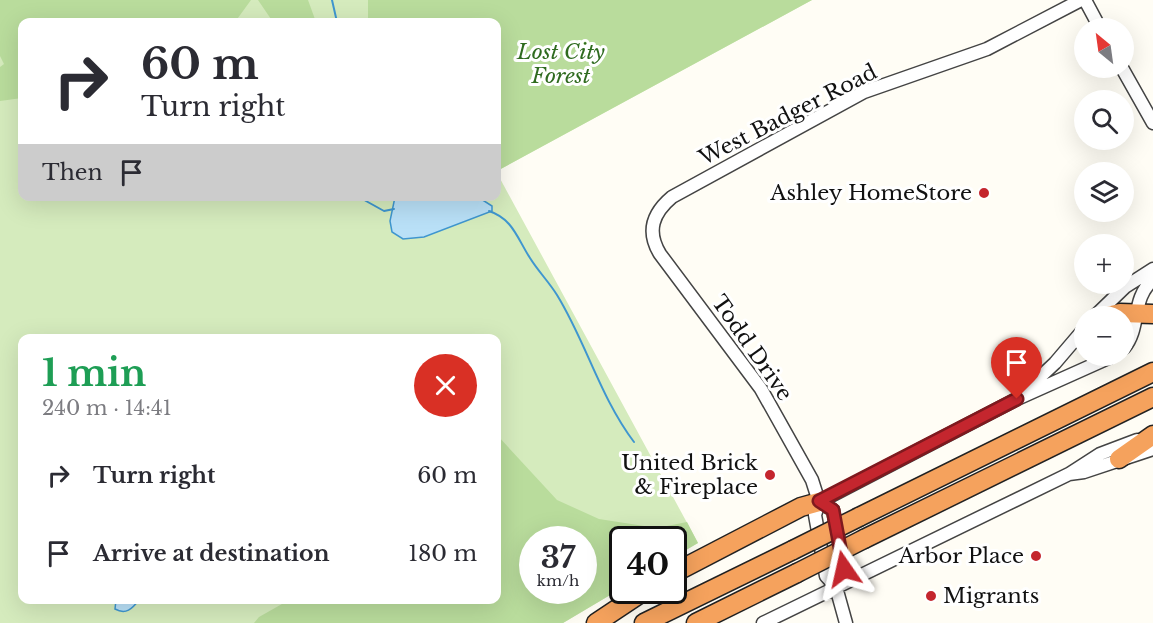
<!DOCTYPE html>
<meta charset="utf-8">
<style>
:root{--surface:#fff;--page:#f2f2f3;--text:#2b2b33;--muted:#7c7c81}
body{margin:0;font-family:"Libre Baskerville",serif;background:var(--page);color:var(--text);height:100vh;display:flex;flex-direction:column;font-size:22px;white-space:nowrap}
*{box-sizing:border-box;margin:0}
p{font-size:20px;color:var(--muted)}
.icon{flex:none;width:33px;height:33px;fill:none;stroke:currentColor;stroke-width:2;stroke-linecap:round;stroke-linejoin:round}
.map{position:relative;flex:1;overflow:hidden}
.drawer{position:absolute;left:18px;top:334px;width:483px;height:270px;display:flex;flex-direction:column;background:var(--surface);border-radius:12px;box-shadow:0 6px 24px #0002}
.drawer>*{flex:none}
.hud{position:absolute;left:18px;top:18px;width:483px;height:183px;border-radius:12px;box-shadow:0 6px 24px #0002;background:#fff;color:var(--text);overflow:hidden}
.needle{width:39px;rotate:331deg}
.buttons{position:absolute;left:1074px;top:18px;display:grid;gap:12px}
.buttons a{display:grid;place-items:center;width:60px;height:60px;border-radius:50%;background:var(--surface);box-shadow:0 6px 24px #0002;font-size:30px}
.speed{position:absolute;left:519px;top:526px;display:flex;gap:12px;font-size:30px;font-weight:700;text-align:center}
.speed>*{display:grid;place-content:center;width:78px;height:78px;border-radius:50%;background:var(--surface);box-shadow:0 6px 24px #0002;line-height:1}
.speed small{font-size:15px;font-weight:400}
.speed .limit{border:3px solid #111;border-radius:9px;background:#fff;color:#111}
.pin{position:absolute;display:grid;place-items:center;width:51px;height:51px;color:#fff;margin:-62px -26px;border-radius:50% 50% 50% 0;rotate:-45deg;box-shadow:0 0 6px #0007}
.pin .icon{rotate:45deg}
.me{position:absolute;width:66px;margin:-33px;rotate:349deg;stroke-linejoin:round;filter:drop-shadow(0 0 4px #0008)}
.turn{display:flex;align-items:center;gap:21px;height:126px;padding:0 24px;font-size:27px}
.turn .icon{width:78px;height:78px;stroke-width:2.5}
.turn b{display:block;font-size:42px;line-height:51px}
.then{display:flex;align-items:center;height:57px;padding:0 24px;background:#0003;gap:12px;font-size:22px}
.round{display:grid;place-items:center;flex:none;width:63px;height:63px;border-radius:32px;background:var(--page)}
.headline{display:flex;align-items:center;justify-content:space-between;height:102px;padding:0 24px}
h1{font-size:36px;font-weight:700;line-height:45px;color:#1e9e55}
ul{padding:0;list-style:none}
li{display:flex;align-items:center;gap:18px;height:78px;padding:0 24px}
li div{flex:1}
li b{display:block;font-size:22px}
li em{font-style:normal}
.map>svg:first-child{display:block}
</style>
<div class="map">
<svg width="1153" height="623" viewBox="0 0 1153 623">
<rect width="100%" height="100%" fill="#fffdf5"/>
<path fill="#d5ebbd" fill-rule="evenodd" d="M0,0H812L497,171L496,22H22V196H496L497,173L698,543L674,557V540H622V588L563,623H0ZM22,339H496V600H22ZM532,540H584V591H532Z"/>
<path fill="#b9dc9c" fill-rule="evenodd" d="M0,0H251L235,22H22V98L0,101V67L4,64L0,56Z
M258,0H308L316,22H273Z
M368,0H812L497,171L496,22H368Z
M497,435L557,500L599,519L657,528L687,522L698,543L674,557V540H622V588L563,623H254L259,617L289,600H496ZM532,540H584V591H532Z"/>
<path fill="#b9e0f7" stroke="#3f96cf" stroke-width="1.5" d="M395,197H478L492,206V211L424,237L403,239L392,232L390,221Z
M116,600H139C132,609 126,615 115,609Z"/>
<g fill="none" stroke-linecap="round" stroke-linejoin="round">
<path stroke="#3f96cf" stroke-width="2" d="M332,0L337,22
M357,196L384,211L394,209
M489,211C513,219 517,238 530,258C538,271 549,282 557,295C586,342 600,397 634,442"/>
<g stroke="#444" stroke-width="15">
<path id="minor" d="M1085,0L1100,28
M1122,68L1153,123
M1095,316L1125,287L1153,269
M1124,348C1141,328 1131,298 1153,280
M1022,394L1055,363L1084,329
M1069,474L1084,472L1153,449
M819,502L1017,399L1113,356
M819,502L833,510L844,569L836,587
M763,623L1069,474L1100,454L1137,440
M846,623L836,587L826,576L815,515L819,502L812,480L761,389L660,254C646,231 653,213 672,197L864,92L987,49L1081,0"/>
</g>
<g stroke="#222" stroke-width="21">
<path id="highway" d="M1107,316L1120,313L1153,314
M1119,459L1153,435
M859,517L1153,372
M864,539L1153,397
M674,573L801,507L819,502
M596,623L644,591
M644,623L793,550
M696,623L797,573"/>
</g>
<use href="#minor" stroke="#fff" stroke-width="12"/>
<use href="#highway" stroke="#f5a25d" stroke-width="18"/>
<g stroke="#222" stroke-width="21" stroke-linecap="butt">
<path id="highway-bridge" d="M793,550L859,517
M797,573L864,539"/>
</g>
<use href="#highway-bridge" stroke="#f5a25d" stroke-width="18"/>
</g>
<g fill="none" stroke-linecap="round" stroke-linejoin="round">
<g stroke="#7f191e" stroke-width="15">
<path id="route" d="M844,569L833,510L819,501L1017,399"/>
</g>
<use href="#route" stroke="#c4262e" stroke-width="10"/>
</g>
<g fill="#c4262e" stroke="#fff" stroke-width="2">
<circle cx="984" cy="193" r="6"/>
<circle cx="770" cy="475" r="6"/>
<circle cx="1036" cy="556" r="6"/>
<circle cx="931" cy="596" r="6"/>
</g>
<g text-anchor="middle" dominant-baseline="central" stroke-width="6" stroke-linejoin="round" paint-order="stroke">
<g font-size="21" font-style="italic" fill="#2f6b1f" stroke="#fff">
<text x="561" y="52">Lost City<tspan x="561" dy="24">Forest</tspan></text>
</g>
<g font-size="21" fill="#111" stroke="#fff">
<text transform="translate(788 115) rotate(-27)">West Badger Road</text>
<text transform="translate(752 348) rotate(55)">Todd Drive</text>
</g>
<g font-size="21" fill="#111" stroke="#fff" text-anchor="end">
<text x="972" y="193">Ashley HomeStore</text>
<text x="758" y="463">United Brick<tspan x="758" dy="24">&amp; Fireplace</tspan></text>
<text x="1024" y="556">Arbor Place</text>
<text x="943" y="596" text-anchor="start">Migrants</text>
</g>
</g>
</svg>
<div class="buttons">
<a><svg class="needle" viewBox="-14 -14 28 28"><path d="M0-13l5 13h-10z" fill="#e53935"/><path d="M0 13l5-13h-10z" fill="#7c7c81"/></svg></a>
<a><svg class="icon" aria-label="search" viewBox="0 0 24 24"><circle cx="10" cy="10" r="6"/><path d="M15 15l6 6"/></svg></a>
<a><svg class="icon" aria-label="layers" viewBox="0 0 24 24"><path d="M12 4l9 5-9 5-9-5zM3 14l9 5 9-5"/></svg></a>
<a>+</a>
<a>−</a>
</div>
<div class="speed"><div>37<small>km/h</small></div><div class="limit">40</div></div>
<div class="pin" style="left:1017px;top:399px;background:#d93025"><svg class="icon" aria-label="arrive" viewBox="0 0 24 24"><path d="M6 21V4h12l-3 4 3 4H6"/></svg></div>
<svg class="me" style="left:844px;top:569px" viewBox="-20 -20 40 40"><path d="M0-17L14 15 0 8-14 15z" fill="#c4262e" stroke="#fff" stroke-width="4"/></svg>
<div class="hud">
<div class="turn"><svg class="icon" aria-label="right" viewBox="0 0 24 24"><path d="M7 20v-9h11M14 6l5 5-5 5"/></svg><div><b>60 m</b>Turn right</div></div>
<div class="then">Then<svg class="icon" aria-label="arrive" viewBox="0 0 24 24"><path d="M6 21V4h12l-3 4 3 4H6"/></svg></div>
</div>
<section class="drawer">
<div class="headline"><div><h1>1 min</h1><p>240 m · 14:41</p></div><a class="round" style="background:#d93025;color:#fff"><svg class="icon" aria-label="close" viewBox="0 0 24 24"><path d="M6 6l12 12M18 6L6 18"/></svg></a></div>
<ul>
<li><svg class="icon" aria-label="right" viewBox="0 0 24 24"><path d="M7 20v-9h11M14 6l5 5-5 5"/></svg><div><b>Turn right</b></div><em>60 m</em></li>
<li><svg class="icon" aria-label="arrive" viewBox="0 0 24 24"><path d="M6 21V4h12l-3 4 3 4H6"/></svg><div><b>Arrive at destination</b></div><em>180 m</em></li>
</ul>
</section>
</div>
